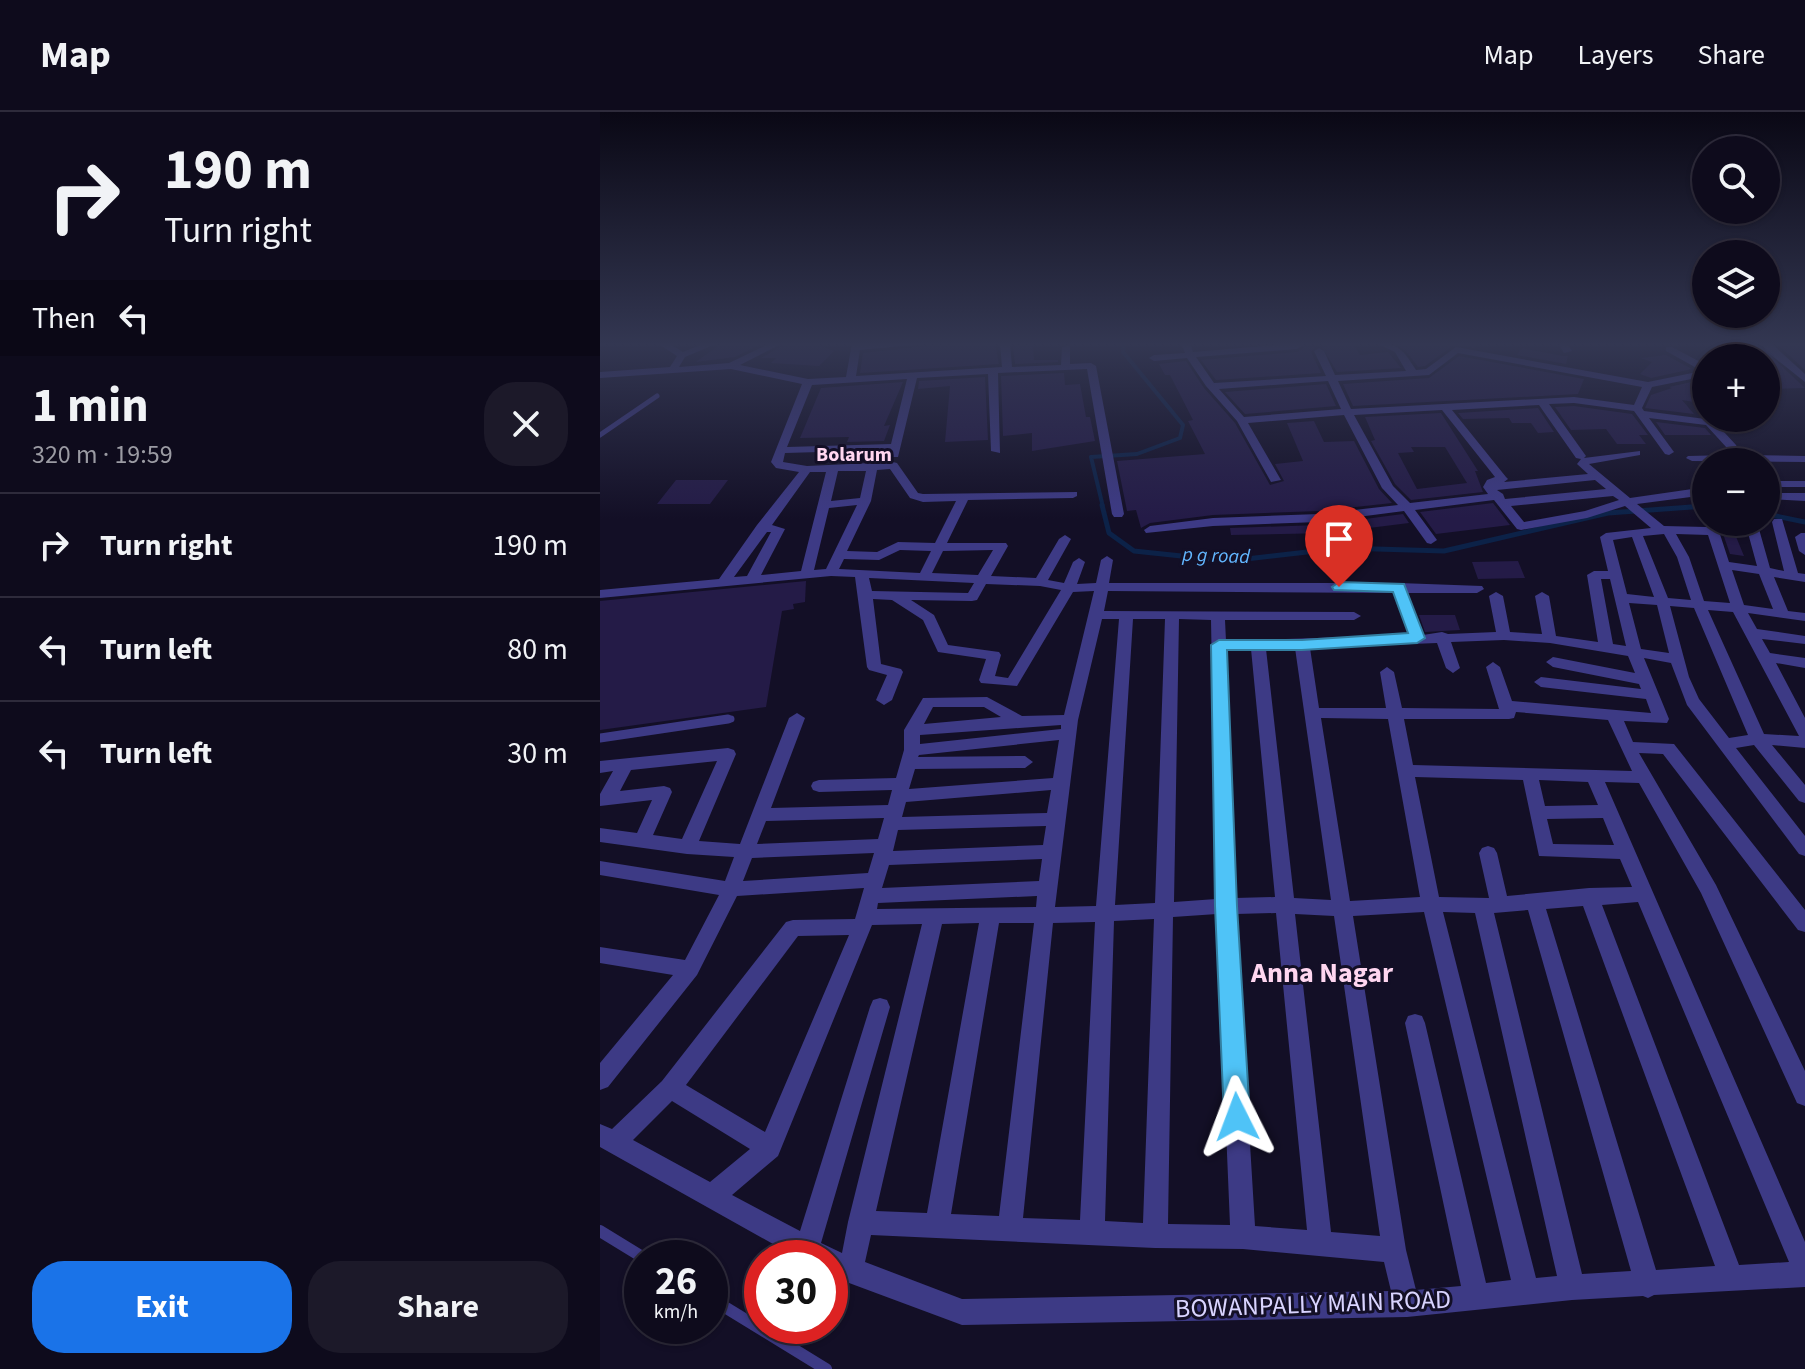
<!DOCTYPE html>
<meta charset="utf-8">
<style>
:root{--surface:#0e0b1c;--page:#1c1929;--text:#f1f3f6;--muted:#9b9ba3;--line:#2e2b3b;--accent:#1a73e8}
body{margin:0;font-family:"Source Sans 3",sans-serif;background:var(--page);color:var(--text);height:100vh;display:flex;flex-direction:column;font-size:30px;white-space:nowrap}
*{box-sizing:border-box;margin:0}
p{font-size:26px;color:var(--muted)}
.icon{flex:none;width:44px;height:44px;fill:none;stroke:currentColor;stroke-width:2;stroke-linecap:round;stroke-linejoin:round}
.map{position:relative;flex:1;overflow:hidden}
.sheet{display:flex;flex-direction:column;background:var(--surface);width:600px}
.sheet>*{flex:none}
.hud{background:#0e0b1c;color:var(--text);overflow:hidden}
.fabs{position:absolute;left:1092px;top:24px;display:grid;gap:16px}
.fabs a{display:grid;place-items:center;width:88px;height:88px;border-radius:50%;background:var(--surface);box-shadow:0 2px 6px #0004,0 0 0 2px var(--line);font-size:40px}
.speed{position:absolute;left:24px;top:1128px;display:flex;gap:16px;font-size:40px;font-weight:700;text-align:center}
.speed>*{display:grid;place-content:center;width:104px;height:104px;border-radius:50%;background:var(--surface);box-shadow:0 2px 6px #0004,0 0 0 2px var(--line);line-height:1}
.speed small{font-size:20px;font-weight:400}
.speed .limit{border:12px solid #d22;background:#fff;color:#111}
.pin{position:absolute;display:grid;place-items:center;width:68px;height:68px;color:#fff;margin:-82px -34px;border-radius:50% 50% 50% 0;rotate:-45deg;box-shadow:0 0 8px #0007}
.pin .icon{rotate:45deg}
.me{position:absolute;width:88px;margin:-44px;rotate:357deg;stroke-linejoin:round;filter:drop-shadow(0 0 6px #0008)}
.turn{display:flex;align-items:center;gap:28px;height:168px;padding:0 32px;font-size:36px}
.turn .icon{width:104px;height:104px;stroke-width:2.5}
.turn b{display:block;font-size:56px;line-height:68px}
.then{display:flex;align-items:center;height:76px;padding:0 32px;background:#0003;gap:16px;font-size:30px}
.round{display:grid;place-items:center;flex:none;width:84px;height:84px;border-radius:32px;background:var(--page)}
.headline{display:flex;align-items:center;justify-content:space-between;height:136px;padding:0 32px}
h1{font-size:48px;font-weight:700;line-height:60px}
.primary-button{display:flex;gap:16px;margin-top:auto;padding:16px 32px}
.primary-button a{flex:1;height:92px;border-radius:32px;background:var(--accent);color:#fff;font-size:32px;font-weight:700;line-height:92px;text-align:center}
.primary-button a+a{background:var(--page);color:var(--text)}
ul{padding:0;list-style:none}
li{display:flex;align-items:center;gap:24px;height:104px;padding:0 32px;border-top:2px solid var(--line)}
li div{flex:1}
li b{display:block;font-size:30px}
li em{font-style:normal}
header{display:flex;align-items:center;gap:48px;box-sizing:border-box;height:112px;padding:0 40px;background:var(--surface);border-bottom:2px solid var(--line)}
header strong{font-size:38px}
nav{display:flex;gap:44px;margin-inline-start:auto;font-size:28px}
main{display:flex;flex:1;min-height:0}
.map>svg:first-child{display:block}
</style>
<header>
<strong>Map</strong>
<nav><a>Map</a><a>Layers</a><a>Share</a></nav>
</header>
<main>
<section class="sheet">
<div class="hud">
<div class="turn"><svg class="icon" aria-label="right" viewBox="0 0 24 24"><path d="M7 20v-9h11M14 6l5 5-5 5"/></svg><div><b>190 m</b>Turn right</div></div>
<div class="then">Then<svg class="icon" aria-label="left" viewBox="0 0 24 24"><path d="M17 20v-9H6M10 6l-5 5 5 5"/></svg></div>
</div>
<div class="headline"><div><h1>1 min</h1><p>320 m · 19:59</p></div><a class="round"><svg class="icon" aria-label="close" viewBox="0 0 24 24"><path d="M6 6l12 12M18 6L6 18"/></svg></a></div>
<ul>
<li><svg class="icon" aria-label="right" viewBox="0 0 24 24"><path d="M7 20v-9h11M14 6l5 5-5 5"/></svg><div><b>Turn right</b></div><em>190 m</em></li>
<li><svg class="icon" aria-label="left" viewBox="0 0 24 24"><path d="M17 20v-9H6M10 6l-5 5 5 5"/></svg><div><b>Turn left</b></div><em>80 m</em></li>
<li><svg class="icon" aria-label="left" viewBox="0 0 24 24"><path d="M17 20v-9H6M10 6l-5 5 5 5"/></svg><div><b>Turn left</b></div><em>30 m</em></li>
</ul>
<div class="primary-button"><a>Exit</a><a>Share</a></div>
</section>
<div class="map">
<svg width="1205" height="1257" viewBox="0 0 1205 1257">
<rect width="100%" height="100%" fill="#130f26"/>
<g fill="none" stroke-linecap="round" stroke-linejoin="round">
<path stroke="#0c2248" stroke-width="4" d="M503,395L491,345L537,342L580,326L583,313L523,240L524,231
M1085,395L1106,394"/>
<path stroke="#0c2248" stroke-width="5" d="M502,393L509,421L534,439L629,449L742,436L844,439L1008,401L1106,394
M1166,402L1205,410"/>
</g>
<path fill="#241b47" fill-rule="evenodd" d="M122,231H163L135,245L96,250Z
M186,231H212L234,239L219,254L171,251L176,246H161Z
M395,231L399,252L260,261L263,241L334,233Z
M725,231H753L760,243L788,240L801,256L737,260L722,235L727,234Z
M795,231H875L876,236L854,233L825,254L818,255L806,239Z
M1176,231H1205V258Z
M433,233L434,248H458V250L415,252L413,234Z
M704,235H715L711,240L721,261L616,268L601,248L697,240Z
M1130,235H1161L1205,276L1166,277V246H1143Z
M922,236L963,244H968L966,252L917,243Z
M1066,243L1092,257L1051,266L1040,262L1052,250L1041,246Z
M859,244L984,267L978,282L753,294L743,272L829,266Z
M586,249L604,276L635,311L670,373L684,369L675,352L703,349L687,311L714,309L724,330L754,329L779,377L792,391L719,399L613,403L550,411L541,416L536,398L527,399L517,349L605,342L588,309L593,308L570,263H565L559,252Z
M464,261L465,273L480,272L486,305H490L495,329L432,339V321L403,324L401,264Z
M385,265L388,328L345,330L350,274L318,277L319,269Z
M1096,269L1106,273V292L1082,288L1094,302L1045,296L1051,283L1072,276L1069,275Z
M303,270L284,314L290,313L284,329L247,330L249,325L200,326L221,276Z
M726,272L736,294L645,302L625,280Z
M974,294L1032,302L1048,323H1039L1046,332H1017L1006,317L971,318L955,295Z
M938,296L954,320L938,321L931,311H912L909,306L863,307L858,301Z
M841,301L878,359H875L883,380L811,388L795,372L771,329L775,328L765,305ZM811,335H845L867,371L817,377L798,341L814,340Z
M1056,310L1105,316L1111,323H1065Z
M76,368H128L110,392H57Z
M893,391L910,413L836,422L820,400Z
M803,402L809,411L729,421L631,423L630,416L719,413Z
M1119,410H1130L1144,444L1130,442Z
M918,449L925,466L878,467L872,450Z
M206,469L205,490L193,492L194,497L182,499L166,595L0,618V489Z
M819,503H855L860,518L825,520Z"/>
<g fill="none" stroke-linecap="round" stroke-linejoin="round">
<path stroke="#3d3a85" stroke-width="5" d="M0,323L57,284"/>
<path stroke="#3d3a85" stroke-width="7" d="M114,609L131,607"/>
<path stroke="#3d3a85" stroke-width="9" d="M0,626L128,607"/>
<path stroke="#3d3a85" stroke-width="12" d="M0,1119L44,1146
M110,1186L226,1257"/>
<path fill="#3d3a85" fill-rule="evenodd" d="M57,231H68L83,240L105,231H118L85,245L79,255L129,251L171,231H183L140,253L208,267L246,265L252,231H332L260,238L256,264L402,255L400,231H410L412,255L461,253L462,235L470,233V252L491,251L496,254L524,402L522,405H514L512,402L487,257L398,261L400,341L391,339L388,262L317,266L298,345H290V338L185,341L183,350L207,354L293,350L297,351L318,381L323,382L477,380V384L473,386L368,388L347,431H406L408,434L391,464L436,466L459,427L465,423L471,427L448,468L464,471L473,450L479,446L485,450L477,472L496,471L501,448L507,444L513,448L509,471H799L882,474L884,477L877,481H808L823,523L842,520L848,522L896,520L889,484L896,480L903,484L910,520L942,522L935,484L942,480L949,484L956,524L998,530L987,463L994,459H1008L1000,425L1006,421L1051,416L1025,394L987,406L921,418L917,417L894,388L815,398L837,428L831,432L827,431L804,399L719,410L613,414L546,421L544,418L550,414L613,406L719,402L798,393L782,376L744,303L648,311L681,368L671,370L637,309L606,274L587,246L554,249L549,246L554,243L585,241L581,231H590L593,240L697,231L702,234L697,237L596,245L614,271L726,264L714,239L719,236L724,239L735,263L806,259L795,240L776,231C799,231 804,239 816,258L826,257L856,235L1048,270L1102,259L1066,239V235H1072L1106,253V264L1052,275L1042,296L1044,299L1113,308L1136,333L1141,343L1205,344V350L1092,349L1086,346L1088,344L1130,343L1127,336L1106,313L1049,306L1074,340L1069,343L1065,342L1034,299L974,291L949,292L986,344L984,346L1040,339V343L989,352L1030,386L1106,375V383L1037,392L1064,414L1106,415V407V410H1116L1129,450L1157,454L1145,410H1157L1170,456L1184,459L1172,410L1174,407H1182L1198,461L1205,462V470L1174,465L1188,499L1205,501V509L1148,501L1157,517L1205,524V532L1162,527L1170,541L1205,546V556L1176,551L1205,606V636L1172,633L1205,673V691L1199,689L1154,633L1136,636L1205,724V744L1199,742L1087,593L1071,551L1044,546L1069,607L1067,611L1024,609L1033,630L1074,632L1205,798V820L1198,818L1063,642L1039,641L1116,773L1205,959V994L1197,991L1101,781L1039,671L1005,670L1205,1130V1175L1054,1183L1048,1186L1043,1184L972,1188L807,1205L362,1213L241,1168L230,1162V1146H198L0,1035V1012L12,1017L62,969L186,810L193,808L255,807L264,776L137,784L97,863L8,975L0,978V951L73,863L0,851V835L85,848L119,783L0,763V749L125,769L134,745L87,742L0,730V716L37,721L52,688L0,694V682L13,659L0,661V649L128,636L134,638L136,642L99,729L140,732L189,606L197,601L205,606L171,696L288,693L292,678L219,680L213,678L211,674L213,670L219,668L296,666L304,638V618L323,586L387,585L422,604L464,603L494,479L473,480L417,574L381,571L379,568L386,547L338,540L323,508L292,488L273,487L281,552L301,557L303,560L292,588L284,593L276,588L287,563L269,558L267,555L255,465L231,464L0,486V478L119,467L157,413L199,360L176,356L171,350L202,272L131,257L0,266V260L70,255L77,244ZM858,241L1042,275L1034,293L974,285L751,297L738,269L829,263ZM307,267L291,332L187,335L212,273ZM728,269L741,297L644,305L619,277ZM939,293L976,346L981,347L977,352L988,362L904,370L908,367L906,365L852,298ZM842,298L895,365L887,368L883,375L888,382L810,391L793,374L754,303ZM290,357L310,386L323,390L356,389L335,431L298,430L277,440L247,439L271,389L277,358ZM238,359H266L260,386L231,389ZM210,360H226L201,459L161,463L185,417L172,413ZM995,368L1006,377L905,387L903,382L897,378ZM1013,384L1019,388L985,399L924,410L911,394ZM257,393L226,457L214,458L229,396ZM167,420H171L147,464L134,465ZM1064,422L1077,445L1091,488L1068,486L1043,424ZM1076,422L1108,423L1130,491L1104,489L1089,445ZM1032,425L1054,485L1027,482L1013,428ZM300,438L331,439L320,461L239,457L244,447L279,448ZM393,438L378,463L332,461L343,439ZM1132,458L1159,462L1173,497L1144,493ZM269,466L374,471L368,481L272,479ZM1001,467H1010L1026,534L1013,532ZM386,472L440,474L461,478L408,566L395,564L401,543L399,540L348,533L334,503L311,488L372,489L377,488ZM508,479L794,481L809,523L626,529L625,508H754L761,504L754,500L504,499ZM1029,491L1057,493L1069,541L1041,537ZM1070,494L1094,496L1148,623L1129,626L1099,587L1089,565ZM1108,498L1133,500L1199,624L1164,622ZM502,507H519L496,794L455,795L478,608ZM533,507H565L555,791L515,793ZM579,507L611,508L616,787L574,790ZM904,528L950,531L1028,544L1035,561L953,545L946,550L953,555L1039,572L1041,577L941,565L934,570L941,575L1046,587L1051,601L912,589L900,555L893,550L886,555L899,597L802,596L794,560L787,555L780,560L786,596H719L710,536L837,531L846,556L853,561L860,556L851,530ZM695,536L731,788L694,786L666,537ZM626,537H651L675,785L635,786ZM333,595H384L401,605L324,612ZM916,600L1008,608L1032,659L813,653L804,607H909L914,606ZM721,606L788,607L820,785L750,789ZM461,613V617L320,632V623ZM459,628L453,666L309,677L315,657L425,656L433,650L425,644L318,645L319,643ZM117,649L82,727L53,723L72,680L70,676L64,674L20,679L31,658ZM815,665L923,668L939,744L1020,747L1032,775L989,776L907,784L897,741L894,736L888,734L882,736L879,741L889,786L839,785ZM939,668L988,670L998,693L945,694ZM451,678L447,701L302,705L306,690ZM284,706L278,727L157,732L166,709ZM1003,706L1014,733L953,732L947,707ZM446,714L443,733L293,739L298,718ZM274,741L268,761L143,769L152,746ZM442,747L439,769L282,776L289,753ZM437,784L436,795L277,797L278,791ZM1038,790L1189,1150L1139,1153L1002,793ZM983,794L1115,1154L1056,1158L946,797ZM928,798L1031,1159L982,1162L894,801ZM824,800L911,1168L886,1171L825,911L822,904L815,902L808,904L805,911L861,1174L816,1178L806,1138L753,804ZM843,800L875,801L957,1164L936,1166ZM676,801L707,1118L655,1114L636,802ZM617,802L630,1113L568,1112L573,805ZM695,802L734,804L780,1124L731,1120ZM554,807L543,1111L505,1109L514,809ZM495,810L480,1108L423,1106L453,811ZM379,811L327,1101L276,1099L342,812ZM399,811H434L399,1104L351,1102ZM322,812L248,1110L242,1141L221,1131L290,895L287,888L280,886L273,888L270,895L200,1119L132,1083L178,1044L272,813ZM249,823L165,1020L86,973L198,824ZM72,989L150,1037L110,1070L33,1028ZM271,1123L555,1136L643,1137L784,1150L791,1179L362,1187L265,1150Z
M958,231H967L972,239L964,241Z
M1162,231H1171L1205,262V270L1166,239Z
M1166,369H1205V375H1166Z
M1172,381H1205V389L1168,387V383Z
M1201,421H1205V443L1199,439L1195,425Z"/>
</g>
<linearGradient id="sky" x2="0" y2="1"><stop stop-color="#0a0815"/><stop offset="0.57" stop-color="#333752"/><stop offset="1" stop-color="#333752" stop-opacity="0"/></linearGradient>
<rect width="1205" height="407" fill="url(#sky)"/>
<path fill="#4fc3f7" stroke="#337fa1" stroke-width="2" d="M739,470L804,472L825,526L817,531L702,538H627L637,794L650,1005L646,1013L637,1017L628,1013L624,1005L615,794L611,533L619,528H702L808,521L793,480L734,478L732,475Z"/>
<g text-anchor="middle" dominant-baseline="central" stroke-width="6" stroke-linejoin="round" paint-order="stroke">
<g font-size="20" font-weight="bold" fill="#ffd6f0" stroke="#130f26">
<text x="254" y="343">Bolarum</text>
</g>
<g font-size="20" font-style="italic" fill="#62b6ff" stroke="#130f26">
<text transform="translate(616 444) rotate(2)">p g road</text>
</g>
<g font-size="26" fill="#d9d4ff" stroke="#130f26">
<text transform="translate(713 1192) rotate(-2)">BOWANPALLY MAIN ROAD</text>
</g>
<g font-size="28" font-weight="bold" fill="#ffd6f0" stroke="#130f26">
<text x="722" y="861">Anna Nagar</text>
</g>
</g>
</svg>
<div class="fabs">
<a><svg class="icon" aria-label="search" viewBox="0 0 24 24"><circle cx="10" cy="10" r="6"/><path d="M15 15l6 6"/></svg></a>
<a><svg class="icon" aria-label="layers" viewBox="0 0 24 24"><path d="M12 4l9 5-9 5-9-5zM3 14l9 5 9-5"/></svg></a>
<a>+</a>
<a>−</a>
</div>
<div class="speed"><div>26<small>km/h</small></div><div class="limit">30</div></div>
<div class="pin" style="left:739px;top:475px;background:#d93025"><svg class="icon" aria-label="arrive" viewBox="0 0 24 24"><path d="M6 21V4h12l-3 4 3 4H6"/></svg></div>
<svg class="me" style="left:637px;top:1005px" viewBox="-20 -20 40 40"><path d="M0-17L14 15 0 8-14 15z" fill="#4fc3f7" stroke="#fff" stroke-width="4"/></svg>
</div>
</main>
